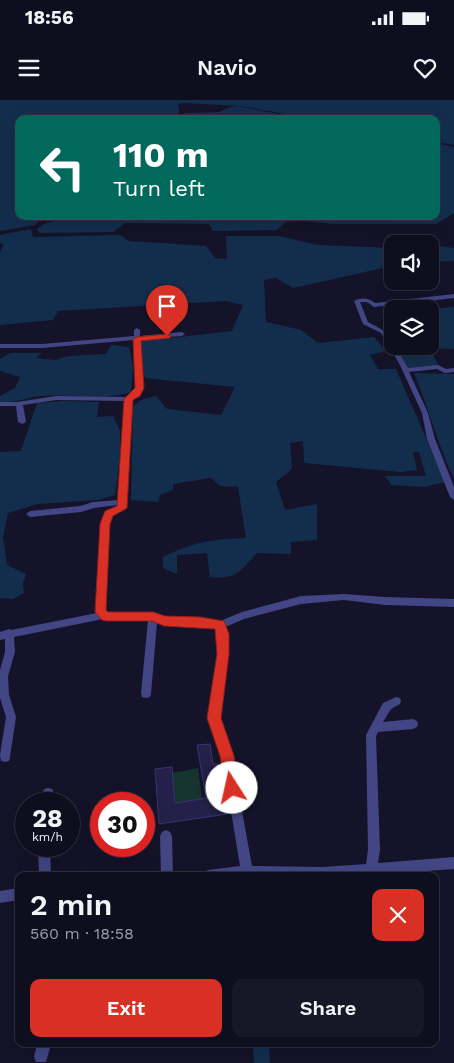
<!DOCTYPE html>
<meta charset="utf-8">
<style>
:root{--surface:#0f0e1f;--page:#181728;--text:#f1f3f6;--muted:#9b9ca4;--line:#2f2e3d;--accent:#d93025}
body{margin:0;font-family:"Work Sans",sans-serif;background:var(--page);color:var(--text);height:100vh;display:flex;flex-direction:column;font-size:19px;white-space:nowrap}
*{box-sizing:border-box;margin:0}
p{font-size:16px;color:var(--muted)}
.icon{flex:none;width:28px;height:28px;fill:none;stroke:currentColor;stroke-width:2;stroke-linecap:round;stroke-linejoin:round}
.map{position:relative;flex:1;overflow:hidden}
.side{position:absolute;left:15px;top:772px;width:424px;height:175px;display:flex;flex-direction:column;background:var(--surface);border-radius:10px;box-shadow:0 5px 20px #0002,0 0 0 1px var(--line)}
.side>*{flex:none}
.banner{position:absolute;left:15px;top:15px;width:425px;height:105px;border-radius:10px;box-shadow:0 5px 20px #0002,0 0 0 1px var(--line);background:#00695c;color:#fff;overflow:hidden}
.controls{position:absolute;left:384px;top:135px;display:grid;gap:10px}
.controls a{display:grid;place-items:center;width:55px;height:55px;border-radius:10px;background:var(--surface);box-shadow:0 5px 20px #0002,0 0 0 1px var(--line);font-size:25px}
.speed{position:absolute;left:15px;top:692px;display:flex;gap:10px;font-size:25px;font-weight:700;text-align:center}
.speed>*{display:grid;place-content:center;width:65px;height:65px;border-radius:50%;background:var(--surface);box-shadow:0 5px 20px #0002,0 0 0 1px var(--line);line-height:1}
.speed small{font-size:12px;font-weight:400}
.speed .limit{border:8px solid #d22;background:#fff;color:#111}
.pin{position:absolute;display:grid;place-items:center;width:42px;height:42px;color:#fff;margin:-51px -21px;border-radius:50% 50% 50% 0;rotate:-45deg;box-shadow:0 0 5px #0007}
.pin .icon{rotate:45deg}
.me{position:absolute;width:55px;margin:-28px;rotate:350deg;stroke-linejoin:round;filter:drop-shadow(0 0 4px #0008)}
.turn{display:flex;align-items:center;gap:18px;height:105px;padding:0 15px;font-size:22px}
.turn .icon{width:65px;height:65px;stroke-width:2.5}
.turn b{display:block;font-size:35px;line-height:42px}
.round{display:grid;place-items:center;flex:none;width:52px;height:52px;border-radius:10px;background:var(--page)}
.head{display:flex;align-items:center;justify-content:space-between;height:85px;padding:0 15px}
h1{font-size:30px;font-weight:600;line-height:38px}
.button{display:flex;gap:10px;margin-top:auto;padding:10px 15px}
.button a{flex:1;height:58px;border-radius:10px;background:var(--accent);color:#fff;font-size:20px;font-weight:600;line-height:58px;text-align:center}
.button a+a{background:var(--page);color:var(--text)}
.status{display:flex;justify-content:space-between;align-items:center;height:35px;padding:0 25px;background:var(--surface);direction:ltr}
.status svg{height:14px;fill:currentColor}
header{display:flex;justify-content:space-between;align-items:center;height:65px;padding:0 15px;background:var(--surface);font-size:22px;font-weight:600}
.map>svg:first-child{display:block}
</style>
<div class="status"><b>18:56</b><svg viewBox="0 0 49 12"><path d="M0 12V9h3v3zM5 12V6h3v6zM10 12V3h3v9zM15 12V0h3v12zM26 1h20v11H26zM47 4h2v5h-2z"/></svg></div>
<header><svg class="icon" aria-label="menu" viewBox="0 0 24 24"><path d="M4 6h16M4 12h16M4 18h16"/></svg>Navio<svg class="icon" aria-label="heart" viewBox="0 0 24 24"><path d="M12 20l-8-8c-3-5 5-10 8-4 3-6 11-1 8 4z"/></svg></header>
<div class="map">
<svg width="454" height="963" viewBox="0 0 454 963">
<rect width="100%" height="100%" fill="#141329"/>
<path fill="#16332f" d="M198,668L202,699L176,703L172,673Z"/>
<path fill="#132e4d" d="M0,0H454V45L436,42V19H315L240,6L181,3L178,4L180,19H19V116H59L39,121L35,125L0,131Z
M237,6L306,19H185L184,13L219,12L228,8Z
M436,43L454,47V113L436,124H333L303,121L286,122L277,130L213,131L209,124L125,123L113,132L39,133L37,129L46,123L75,116H436Z
M31,129L33,137L120,135L129,141L206,146L215,158L227,159L226,136H279L318,145L392,148V166L293,188L276,178L264,180L266,222L301,230L318,243L374,237L386,251L370,255L378,269H396L445,382L424,387L391,385L385,376H426L419,352H413L417,370L400,372L304,363L303,341L290,343L292,369L276,382L285,410L317,404V440L291,442V454L257,453C240,471 237,480 210,477L207,453L177,455V474L163,468V457C193,442 213,439 246,438L238,387L220,386L211,378L173,384V390L160,395L158,402L131,400L133,306L141,300L156,296L167,309L221,315L235,287L145,278L137,242L232,231L243,205L226,201L58,211L53,220L0,225V152L4,144L0,143V135Z
M430,145L454,148V161L430,162Z
M454,207V249L429,248L439,266L407,269L395,246H430V209H427Z
M111,245L129,247L133,268L131,292C103,301 71,294 42,296C28,297 14,303 0,303V296L15,288L20,277L0,271V259L10,253H42L36,258L55,260L69,256L106,254Z
M414,273L454,274V379C438,345 429,309 414,273Z
M64,301L99,302L97,317L113,316L120,331V356L115,395L98,400L37,404L8,413L3,437L7,465L26,474L23,483L24,493L13,499L0,498V352L21,351L37,303Z"/>
<g fill="none" stroke-linecap="round" stroke-linejoin="round">
<path fill="#132e4d" fill-rule="evenodd" d="M253,944H269L270,963H254Z"/>
</g>
<path fill="#242049" stroke="#3a3473" d="M210,644L213,664H218L227,714L159,724L155,669L172,667L175,703L206,698L197,645Z"/>
<g fill="none" stroke-linecap="round" stroke-linejoin="round">
<path fill="#424684" fill-rule="evenodd" d="M454,194V198L374,207L367,202H360L368,222C379,228 391,232 392,246H395L408,268L438,265L446,269L454,268V272L445,273L437,269L409,272L428,313L435,339L454,387V400L450,397L427,339L422,313L400,265L381,233L363,224L354,201C361,197 369,198 375,203Z
M137,228L140,230V236L182,232L185,234L182,236L141,239L143,288L139,295L131,300L126,408L125,410L112,416L108,429L106,510L108,512H153L165,517L200,518L220,521L242,512L301,496L344,494L385,497L454,499V507L385,505L344,500L301,504L244,519L225,527L228,534V554L219,618L232,656L252,766L323,767L366,764L368,750L366,635L383,603L396,597L400,598L401,601L400,604L391,609L383,622L413,619L417,621L418,624L417,627L413,629L378,632L376,636L380,750L378,763L454,757V769L358,776H202L204,772L208,770L240,766L222,656L209,618L218,554V534L216,528L200,526L164,525L157,522L151,594L150,597L146,598L142,597L141,594L148,520L103,519L14,537L15,552L8,576L9,595L16,617L10,657L9,661L5,662L1,661L0,655L6,617L0,598V570L5,552V539L0,540V532L9,529L11,530L97,513L100,429L106,412L118,407V405L94,408L81,412L30,417L26,414L30,411L80,406L93,402L119,400L124,301L56,300L23,305L26,322L22,324L18,322L16,306H0V302H17L56,296L127,297L134,293L137,288L134,240L42,248H0V244H42L134,236V230Z
M48,688L52,689L54,693L52,704H40L44,689Z
M166,730L170,732L172,736L173,776H161L160,736L162,732Z
M38,746H50L51,776H39Z
M19,788V800L0,803V791Z
M37,944H51L46,962H36L34,957Z"/>
</g>
<path fill="#d93025" stroke="#8d1f18" d="M167,234L171,236L170,238L141,241L144,288L140,296L133,300L127,408L113,416L110,424L106,510L108,512H153L165,516L200,517L224,521L229,534V554L221,618L234,656L240,688L238,693L232,695L227,693L225,688L220,656L207,618L217,554L215,529L164,526L152,521H106L102,520L95,512L100,424L105,411L117,406L124,299L135,288L133,239L137,237Z"/>
</svg>
<div class="controls">
<a><svg class="icon" aria-label="sound" viewBox="0 0 24 24"><path d="M4 9h4l5-4v14l-5-4H4zM17 9q2 3 0 6"/></svg></a>
<a><svg class="icon" aria-label="layers" viewBox="0 0 24 24"><path d="M12 4l9 5-9 5-9-5zM3 14l9 5 9-5"/></svg></a>
</div>
<div class="speed"><div>28<small>km/h</small></div><div class="limit">30</div></div>
<div class="pin" style="left:167px;top:236px;background:#d93025"><svg class="icon" aria-label="arrive" viewBox="0 0 24 24"><path d="M6 21V4h12l-3 4 3 4H6"/></svg></div>
<svg class="me" style="left:232px;top:688px" viewBox="-20 -20 40 40"><circle r="19" fill="#fff"/><path d="M0-13L10 11 0 6-10 11z" fill="#d93025"/></svg>
<div class="banner">
<div class="turn"><svg class="icon" aria-label="left" viewBox="0 0 24 24"><path d="M17 20v-9H6M10 6l-5 5 5 5"/></svg><div><b>110 m</b>Turn left</div></div>
</div>
<section class="side">
<div class="head"><div><h1>2 min</h1><p>560 m · 18:58</p></div><a class="round" style="background:#d93025;color:#fff"><svg class="icon" aria-label="close" viewBox="0 0 24 24"><path d="M6 6l12 12M18 6L6 18"/></svg></a></div>
<div class="button"><a>Exit</a><a>Share</a></div>
</section>
</div>
